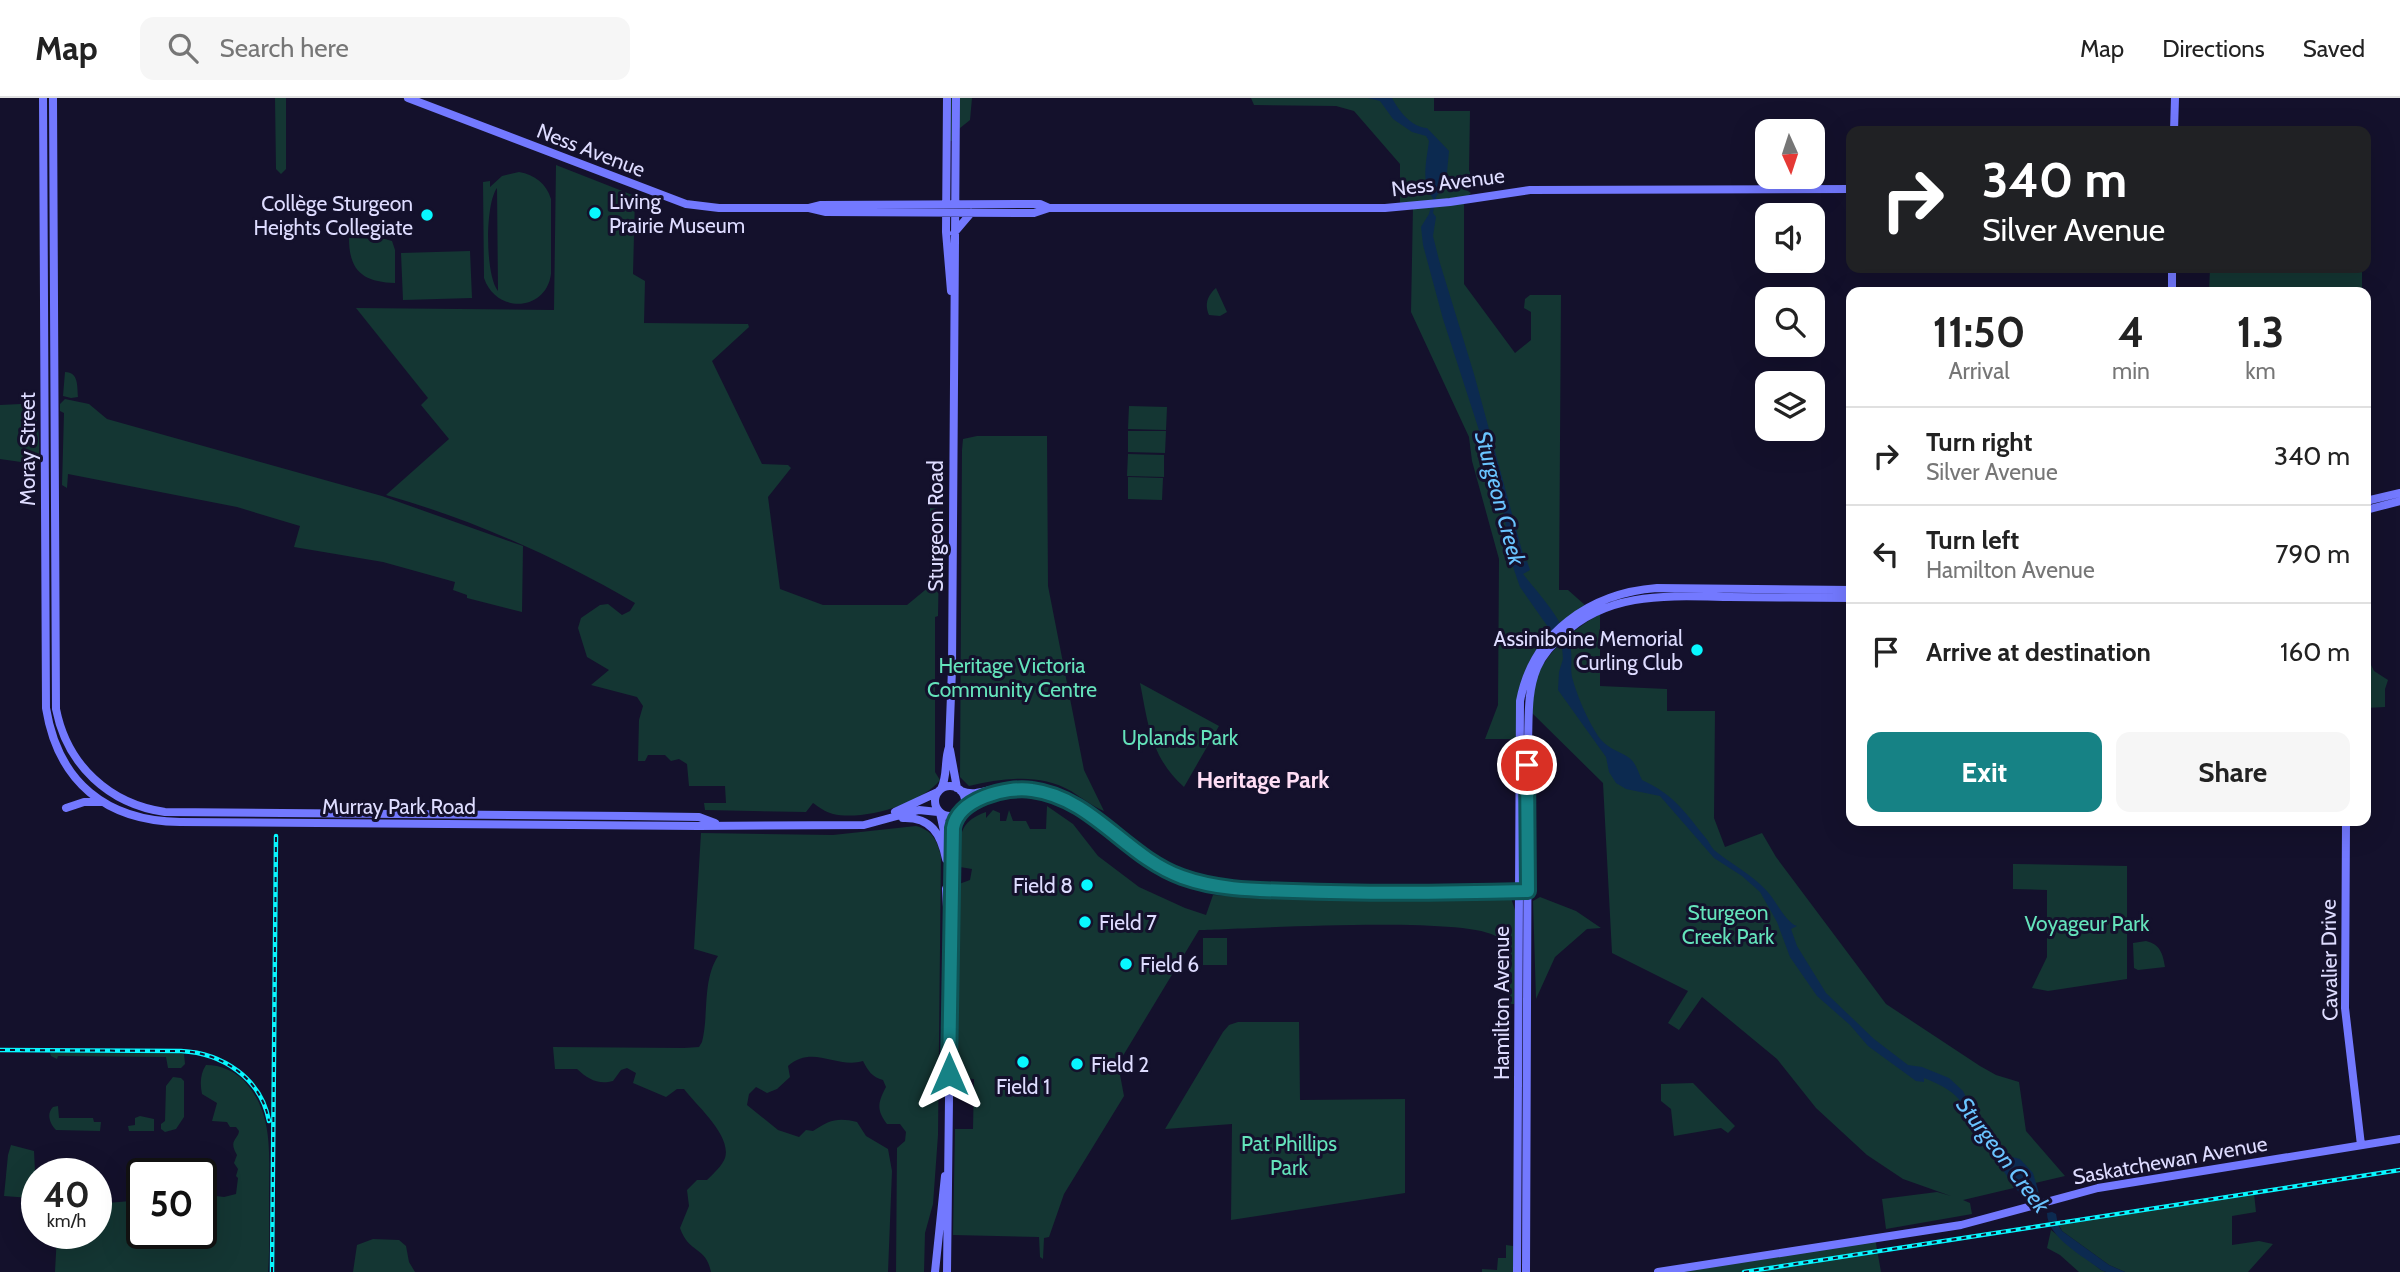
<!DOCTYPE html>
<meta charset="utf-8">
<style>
:root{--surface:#fff;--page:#f6f6f6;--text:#222;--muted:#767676;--line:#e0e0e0;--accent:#168285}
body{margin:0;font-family:Cabin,sans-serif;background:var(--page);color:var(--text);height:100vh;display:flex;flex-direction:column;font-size:26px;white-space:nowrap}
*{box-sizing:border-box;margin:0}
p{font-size:23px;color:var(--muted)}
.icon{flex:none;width:38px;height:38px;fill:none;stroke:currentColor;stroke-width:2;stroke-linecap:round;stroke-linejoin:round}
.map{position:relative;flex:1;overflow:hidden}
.side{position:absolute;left:1846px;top:189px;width:525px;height:539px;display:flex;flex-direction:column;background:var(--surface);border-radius:14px;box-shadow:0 7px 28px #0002}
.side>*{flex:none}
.guide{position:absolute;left:1846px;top:28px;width:525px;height:147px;border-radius:14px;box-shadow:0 7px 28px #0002;background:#202124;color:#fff;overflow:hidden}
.needle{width:46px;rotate:177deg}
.buttons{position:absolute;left:1755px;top:21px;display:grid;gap:14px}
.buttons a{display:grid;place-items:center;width:70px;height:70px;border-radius:14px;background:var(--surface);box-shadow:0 7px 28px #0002;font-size:35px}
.speed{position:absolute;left:21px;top:1060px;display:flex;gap:14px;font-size:35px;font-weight:700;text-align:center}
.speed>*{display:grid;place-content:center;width:91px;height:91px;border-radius:50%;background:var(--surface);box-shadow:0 7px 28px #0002;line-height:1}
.speed small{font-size:18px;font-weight:400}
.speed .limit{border:4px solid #111;border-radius:10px;background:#fff;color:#111}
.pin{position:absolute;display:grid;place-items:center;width:60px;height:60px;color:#fff;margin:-30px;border:4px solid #fff;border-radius:50%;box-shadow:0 2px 7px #0007}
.me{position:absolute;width:77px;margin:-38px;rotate:0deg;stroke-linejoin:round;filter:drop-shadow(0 0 5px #0008)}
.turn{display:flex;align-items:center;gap:24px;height:147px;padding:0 21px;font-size:32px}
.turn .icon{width:91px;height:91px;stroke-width:2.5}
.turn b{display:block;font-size:49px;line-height:60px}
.eta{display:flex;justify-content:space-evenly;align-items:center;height:119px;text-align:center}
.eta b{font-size:42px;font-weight:700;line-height:49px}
.cta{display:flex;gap:14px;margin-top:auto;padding:14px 21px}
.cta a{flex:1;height:80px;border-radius:14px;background:var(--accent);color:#fff;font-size:28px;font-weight:700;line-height:80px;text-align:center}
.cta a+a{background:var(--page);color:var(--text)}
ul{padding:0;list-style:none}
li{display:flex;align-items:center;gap:21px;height:98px;padding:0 21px;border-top:2px solid var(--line)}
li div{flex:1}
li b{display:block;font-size:26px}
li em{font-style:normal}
header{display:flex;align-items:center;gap:42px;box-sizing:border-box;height:98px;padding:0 35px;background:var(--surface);border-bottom:2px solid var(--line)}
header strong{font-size:33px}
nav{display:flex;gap:38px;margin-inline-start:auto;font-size:24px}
.search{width:490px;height:63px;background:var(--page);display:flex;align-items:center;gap:18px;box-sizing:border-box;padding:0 24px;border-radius:14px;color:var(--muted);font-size:26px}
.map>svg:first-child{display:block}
</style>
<header>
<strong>Map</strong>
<div class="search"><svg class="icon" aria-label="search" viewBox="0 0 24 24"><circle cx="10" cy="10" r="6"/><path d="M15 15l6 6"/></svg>Search here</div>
<nav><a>Map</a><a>Directions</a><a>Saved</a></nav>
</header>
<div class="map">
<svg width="2400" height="1174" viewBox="0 0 2400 1174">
<rect width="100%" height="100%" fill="#14112c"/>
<path fill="#143633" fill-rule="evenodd" d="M275,0H286V71L281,76L276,71Z
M947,0H972L970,22L955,34V43H947Z
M1251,0H1434V13H1470L1469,72L1471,78L1465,84V91L1471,95L1464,102V186L1515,255L1531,242V214L1524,210L1525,201L1530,197H1561L1559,492H1568L1586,508C1523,546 1525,571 1517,639L1515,641H1485L1498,607L1499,461L1472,363L1469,339L1411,214L1413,108L1400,109V66L1354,13L1336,8L1254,7Z
M556,67L635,98L633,176L645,183L644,225L748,226L749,229L712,263L762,366L788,367L791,370L768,399L780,491L823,507H907L930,488V410L940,411L938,518L935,519V674L940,682C922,706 863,723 833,716C825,714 819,709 813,705L806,714L705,712L704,705H726L725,688H689L687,666L679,661L671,663L665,657H648L645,663H638L639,622L643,608L637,599L591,587L609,572L587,559L578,530L581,520L600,507L608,506L622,517L630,513L635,505C556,459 474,422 386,397L449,341L421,307L428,300L356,210L554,212Z
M519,74C535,77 546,85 551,101V176C546,214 496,216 484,180L483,84L490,83V89L502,78ZM497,90L498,192V193C485,177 485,106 497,90Z
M349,140L385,141L392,143L395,152V185C364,184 349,174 349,140Z
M470,153L472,200L403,202L401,155Z
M2210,170H2362V194H2209Z
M1216,190L1227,214L1220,218L1209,217C1204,206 1208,197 1216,190Z
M65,274C79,274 77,289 78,299L71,300L63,298Z
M65,301L89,306L107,321L382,398L523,448L522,514L467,500V497L453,492L455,484L383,464L294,449L300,428L237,409L68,376L67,390L62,387L64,315L60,313V306Z
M21,306C27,308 31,310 34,315C40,325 41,361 36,371L32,372L28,365L0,361V307Z
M1129,308L1167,309L1166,332L1128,331Z
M1128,333H1166L1165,355L1128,354Z
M977,338H1047L1048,488L1084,672L1104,713C1092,708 1082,700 1071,693C1040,675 1003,680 969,688L960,679L962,352L963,341Z
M1128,356L1164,357V379L1127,378Z
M1128,379L1163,380L1162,402L1128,401Z
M1600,516V588L1667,591V613H1715L1714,720L1725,749L1762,735L1776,759L1886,906L1980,968L1996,977L2019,984L2026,1033L2065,1078L1963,1102L1970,1105L1972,1116L1886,1131L1882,1101L1937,1094L1951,1098L1903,1081L1867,1057L1816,1010L1777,961L1702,899L1679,932L1668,925L1688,893L1612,855L1603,685L1532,615C1533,604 1533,592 1536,582C1546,553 1575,530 1600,516Z
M2366,557L2374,573L2388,582L2385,591V609L2366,610Z
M1140,585L1219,628L1184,689C1151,660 1148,625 1140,585Z
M1047,708L1073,726L1098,758L1139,789L1185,810L1206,817L1213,797L1277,801L1511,800L1516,815L1514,906H1510C1509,887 1514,852 1497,839C1468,817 1247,831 1199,832L1118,966L1124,998L1064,1096L1049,1139L1044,1140L1043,1161L1040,1159L1039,1139L953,1137L955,1031H973L974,981L958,980L959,786L970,782L972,771L960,769C959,741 957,724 986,714V720L993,712L1000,715V723H1006L1009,712L1013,723H1026L1030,731H1046Z
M916,728C932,732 937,742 941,758L938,1037L933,1106L925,1135L924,1174H896L897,1050L905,1043L906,1034L900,1026H887C876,1012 878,1004 886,989L883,982C872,979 868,973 863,963C836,971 813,946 788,968L790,979L777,991L767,995L756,989L749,996L747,1007L778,1032L799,1039L806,1032L813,1033C829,1022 838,1019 857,1024L866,1038L888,1051L892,1073L888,1174H711C706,1148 689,1156 680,1130L689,1108L687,1092L697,1082H707C713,1076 722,1068 725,1060C732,1038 697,1008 684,991H677L666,999L633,985L636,975L627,970L621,972L613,983C598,987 588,981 577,971H555L553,949L684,950L699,949L702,944C709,917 702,883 718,858L694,851L701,735L833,737Z
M2013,766L2127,768V881L2048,893L2032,890L2047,859V792L2013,791Z
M1540,799L1576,813L1601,830L1587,831L1555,859L1536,901L1533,803Z
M1203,840H1227V867H1203Z
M2146,843C2160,846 2163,856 2165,869L2138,872L2134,870L2133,845Z
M1238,924H1299L1300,1002L1405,1001V1095L1231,1122L1232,1026L1165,1031L1223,934L1229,927Z
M52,954L180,955L184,956L185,966L181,970H168L166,959L58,958L57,961L51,958L50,955Z
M206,967C221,967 235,973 245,984C274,1016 269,1057 269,1098C269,1123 270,1149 268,1174H55L57,1136H96V1106L142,1102V1136H201V1096L224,1099L236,1096L238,1080L236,1078L238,1071L234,1065L237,1057C228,1042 238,1042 239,1033L236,1029H230L227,1024L212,1023L217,1005L202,996C200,986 200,976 206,967Z
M173,979L181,980L184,983V1019L176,1031L165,1034L161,1031V1026L165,1023L166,988Z
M1693,985L1735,1028L1728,1035L1721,1030L1674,1038L1671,1011L1661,1003V986Z
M58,1008L59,1020H93L94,1024H101L100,1033L56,1032C50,1026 46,1016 53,1009Z
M140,1018L154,1021V1033H129L128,1028L135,1027V1020Z
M11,1047L34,1053L36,1095L30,1100L4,1098L8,1057Z
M2254,1095L2256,1114L2232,1118V1147L2259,1143L2273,1146L2248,1174H2125L2109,1167L2062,1133L2058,1125Z
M2051,1132L2101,1172L2106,1174H2079L2060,1157L2047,1150Z
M1875,1140L1881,1174H1658Z
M373,1141L399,1142L406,1148L409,1164L415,1174H353L357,1147Z
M1506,1147L1513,1148L1515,1174H1482V1171L1497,1172L1498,1160H1506Z"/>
<path fill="#0c2a50" d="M1368,0H1392C1399,13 1411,29 1427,30L1449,53L1446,85L1436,99L1433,115L1436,119L1433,138L1439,162L1474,276L1524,460L1520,461L1516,448L1512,451L1509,449L1504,416L1487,357L1443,221L1423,147L1421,129L1429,116L1433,100C1420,86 1427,60 1429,43L1426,38L1412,34L1393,21L1380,3Z
M1527,463L1530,472L1523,476C1540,497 1562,521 1570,547C1573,559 1570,570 1572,579C1577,598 1587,621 1598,638C1606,650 1617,652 1628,659C1636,664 1638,674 1642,682C1673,696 1684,713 1705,739C1709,743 1710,748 1714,752C1731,766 1751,776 1766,792C1776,802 1785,824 1797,828L1791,831L1797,848L1826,895L1874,941L1908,967L1922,969L1949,980L1963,993L1980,1026L1994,1046L2009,1058L2020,1061L2033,1075L2041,1102C2031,1104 2022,1097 2015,1090L1978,1035L1982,1050C1977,1042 1975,1038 1973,1029C1964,999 1951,991 1924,980V984L1916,983L1868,948L1850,927L1817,898L1790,859L1777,824L1760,794L1742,778L1714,760L1660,698L1626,691L1616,685L1609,674L1606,659L1558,592L1559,574L1563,561L1562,549L1520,489L1512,466Z
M2052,1114L2056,1116L2058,1127L2062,1133L2109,1167L2125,1174H2106L2101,1172C2083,1158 2047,1139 2047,1115Z"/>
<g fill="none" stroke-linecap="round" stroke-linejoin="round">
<path stroke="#0c2a50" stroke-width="2" d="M1514,450L1517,465"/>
<path stroke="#7379ff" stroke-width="8" d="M43,0L46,610C58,684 106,723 180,724L699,728L864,727L919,712L938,714
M53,0L56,611C67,667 109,706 165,714L629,718L699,719L715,725
M408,0L686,106L719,110H809L826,114L1034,115L1049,110
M947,0L946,134L951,193
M2174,33L2175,0
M809,110L821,107L1040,106L1049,110H1385L1450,104L1530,92L1852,91
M954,135L971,115
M2172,194V170
M2366,403L2400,395
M2366,412L2400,403
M950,652L957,690
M935 703a15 15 0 1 1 30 0a15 15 0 1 1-30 0Z
M941,691C948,677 944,663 949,649L952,571L956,0
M961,693C976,699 987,691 1002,690C1019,689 1038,691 1054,697C1102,715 1131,759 1178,778C1214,792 1255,792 1293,793C1369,796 1446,793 1522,793
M66,710L84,704H100
M962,713L975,704L994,696
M895,714L938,694
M940,715L947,747
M903,720C931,719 941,736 946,761
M2346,723L2345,910L2361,1047
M946,791L948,827
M935,1174L945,1078
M947,1174L952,742L953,726L957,717
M1517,1174L1520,603C1533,535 1590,495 1657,490L1852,492
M1526,1174L1528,644C1529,619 1527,594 1537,570C1543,556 1552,547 1563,537C1608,493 1670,498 1729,499C1770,499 1811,500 1852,500
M1658,1174L1961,1127L2098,1090L2400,1041"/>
<g stroke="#08f7ff" stroke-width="4.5">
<path id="rail" d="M0,952L181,953C222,955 261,980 269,1023
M272,1174L276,738
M1744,1174L2400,1072"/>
</g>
<use href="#rail" stroke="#14112c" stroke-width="2" stroke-dasharray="5" stroke-linecap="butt"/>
</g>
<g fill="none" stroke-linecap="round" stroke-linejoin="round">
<g stroke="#0e5456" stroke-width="18">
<path id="route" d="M949,976L953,730C958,701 1006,688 1032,692C1093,700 1126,759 1182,779C1218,792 1256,792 1293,793C1371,796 1450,795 1528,793L1527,667"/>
</g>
<use href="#route" stroke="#168285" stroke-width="12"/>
</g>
<g fill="#08f7ff" stroke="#14112c" stroke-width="2.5">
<circle cx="595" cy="115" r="7"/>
<circle cx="427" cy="117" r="7"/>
<circle cx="1697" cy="552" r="7"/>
<circle cx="1087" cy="787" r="7"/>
<circle cx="1085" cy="824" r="7"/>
<circle cx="1126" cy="866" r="7"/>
<circle cx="1023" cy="964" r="7"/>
<circle cx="1077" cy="966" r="7"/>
</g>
<g text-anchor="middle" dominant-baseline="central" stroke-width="6" stroke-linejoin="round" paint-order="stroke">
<g font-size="21" fill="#dedcff" stroke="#14112c">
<text transform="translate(591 52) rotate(21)">Ness Avenue</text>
<text transform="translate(1448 84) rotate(-7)">Ness Avenue</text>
<text transform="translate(27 351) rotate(-90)">Moray Street</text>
<text transform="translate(935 428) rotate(-90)">Sturgeon Road</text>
<text x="399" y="708">Murray Park Road</text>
<text transform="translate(2329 862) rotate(-91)">Cavalier Drive</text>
<text transform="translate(1501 905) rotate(-90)">Hamilton Avenue</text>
<text transform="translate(2170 1062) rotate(-10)">Saskatchewan Avenue</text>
</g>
<g font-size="21" fill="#dedcff" stroke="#14112c" text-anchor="start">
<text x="609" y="103">Living<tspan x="609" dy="24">Prairie Museum</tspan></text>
<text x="413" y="105" text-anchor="end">Collège Sturgeon<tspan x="413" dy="24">Heights Collegiate</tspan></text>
<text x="1683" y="540" text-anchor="end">Assiniboine Memorial<tspan x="1683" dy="24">Curling Club</tspan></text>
<text x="1073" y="787" text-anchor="end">Field 8</text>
<text x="1099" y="824">Field 7</text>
<text x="1140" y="866">Field 6</text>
<text x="1091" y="966">Field 2</text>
<text x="1023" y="988" text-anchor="middle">Field 1</text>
</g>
<g font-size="21" fill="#64e3bb" stroke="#14112c">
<text x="1012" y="567">Heritage Victoria<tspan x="1012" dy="24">Community Centre</tspan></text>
<text x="1180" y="639">Uplands Park</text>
<text x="1728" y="814">Sturgeon<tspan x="1728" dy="24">Creek Park</tspan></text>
<text x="2087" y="825">Voyageur Park</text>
<text x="1289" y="1045">Pat Phillips<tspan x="1289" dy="24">Park</tspan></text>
</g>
<g font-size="23" font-style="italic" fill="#6ac4ff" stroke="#14112c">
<text transform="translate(1500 400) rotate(75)">Sturgeon Creek</text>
<text transform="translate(2003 1057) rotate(53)">Sturgeon Creek</text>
</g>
<g font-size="23" font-weight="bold" fill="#ffdef5" stroke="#14112c">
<text x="1263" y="682">Heritage Park</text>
</g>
</g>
</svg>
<div class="buttons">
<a><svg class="needle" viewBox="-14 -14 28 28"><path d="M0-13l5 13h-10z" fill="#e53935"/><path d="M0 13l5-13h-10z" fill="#767676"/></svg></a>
<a><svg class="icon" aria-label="sound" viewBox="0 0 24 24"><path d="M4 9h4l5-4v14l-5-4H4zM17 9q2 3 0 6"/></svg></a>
<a><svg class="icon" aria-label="search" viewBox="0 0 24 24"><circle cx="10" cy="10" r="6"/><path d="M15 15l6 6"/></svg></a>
<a><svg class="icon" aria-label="layers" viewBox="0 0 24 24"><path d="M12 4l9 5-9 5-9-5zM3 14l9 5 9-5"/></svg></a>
</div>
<div class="speed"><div>40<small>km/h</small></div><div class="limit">50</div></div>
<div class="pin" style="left:1527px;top:667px;background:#d93025"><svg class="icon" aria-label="arrive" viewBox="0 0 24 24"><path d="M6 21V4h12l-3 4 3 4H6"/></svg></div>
<svg class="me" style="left:949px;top:976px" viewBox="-20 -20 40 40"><path d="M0-17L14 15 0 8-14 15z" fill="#168285" stroke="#fff" stroke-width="4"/></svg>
<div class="guide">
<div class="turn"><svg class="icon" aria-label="right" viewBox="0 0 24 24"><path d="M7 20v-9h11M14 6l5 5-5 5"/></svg><div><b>340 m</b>Silver Avenue</div></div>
</div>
<section class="side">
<div class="eta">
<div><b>11:50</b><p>Arrival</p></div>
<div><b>4</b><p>min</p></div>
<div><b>1.3</b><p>km</p></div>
</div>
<ul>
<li><svg class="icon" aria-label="right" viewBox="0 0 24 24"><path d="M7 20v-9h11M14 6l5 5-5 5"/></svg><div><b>Turn right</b><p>Silver Avenue</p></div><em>340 m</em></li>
<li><svg class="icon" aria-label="left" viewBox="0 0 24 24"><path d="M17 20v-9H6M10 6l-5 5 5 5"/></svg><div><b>Turn left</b><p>Hamilton Avenue</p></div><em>790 m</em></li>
<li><svg class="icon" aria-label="arrive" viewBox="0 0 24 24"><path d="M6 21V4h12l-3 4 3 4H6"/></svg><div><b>Arrive at destination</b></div><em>160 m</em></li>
</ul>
<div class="cta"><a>Exit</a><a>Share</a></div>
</section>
</div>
